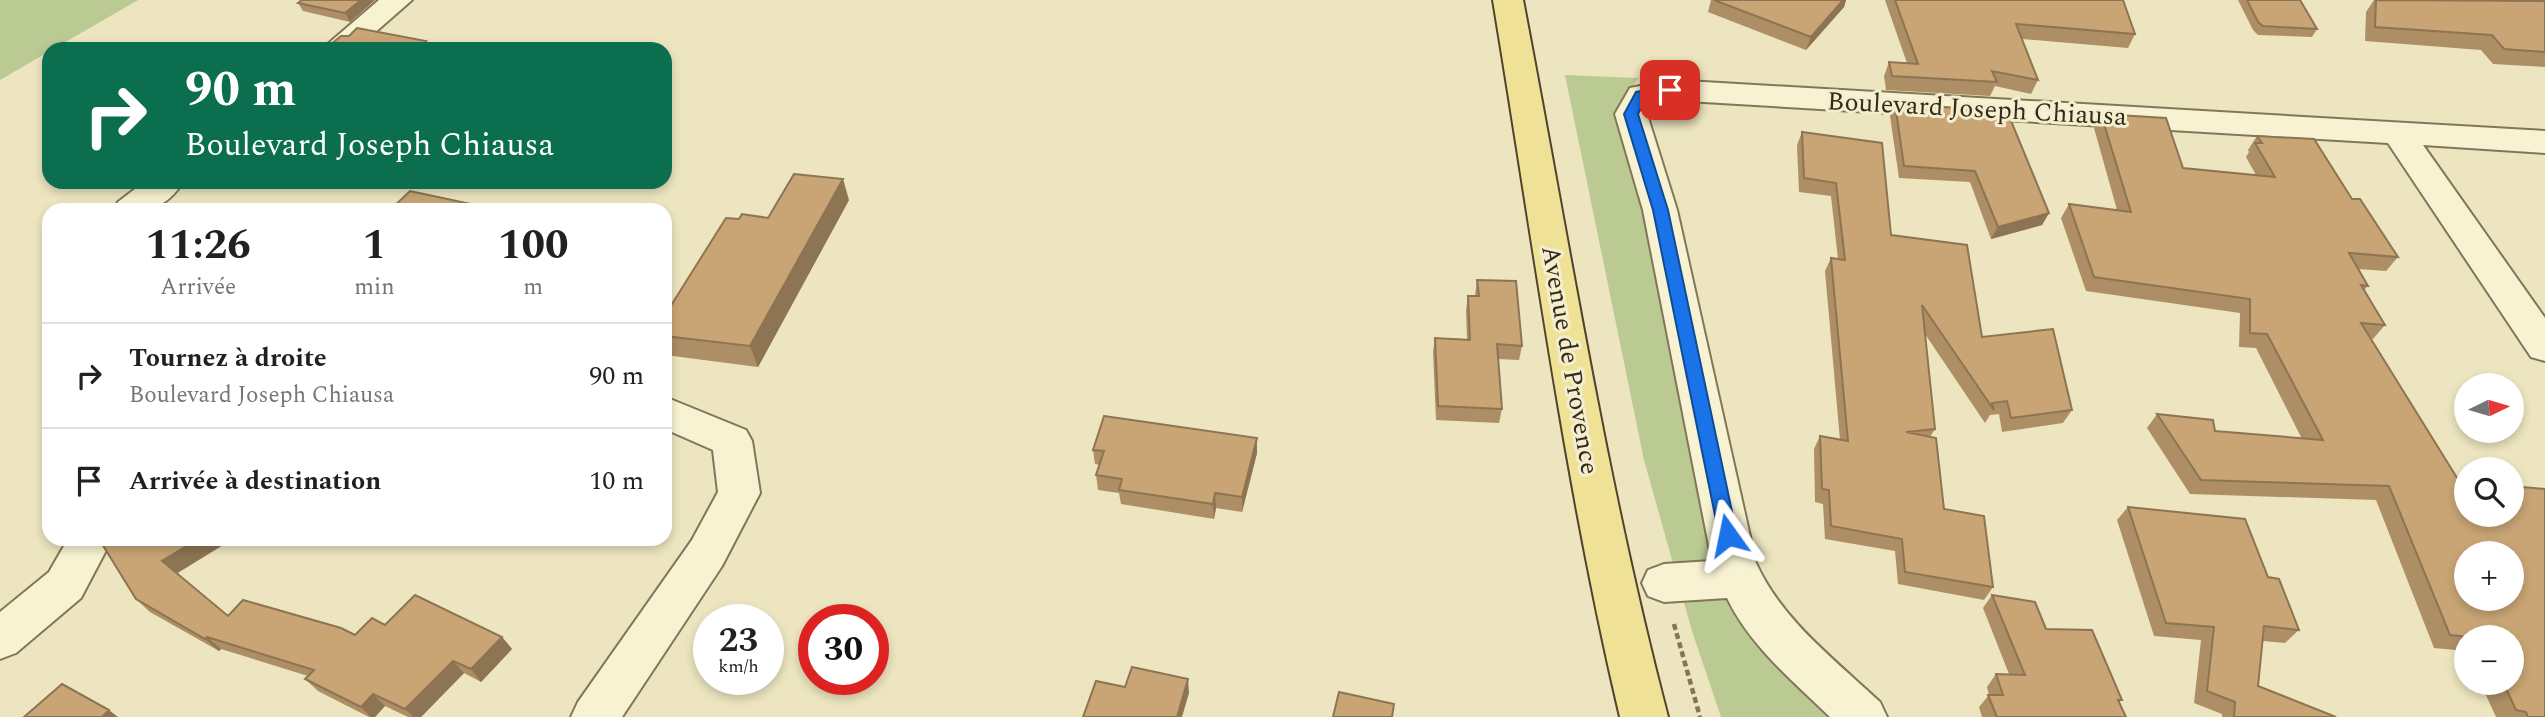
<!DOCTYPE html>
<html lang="fr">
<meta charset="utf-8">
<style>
:root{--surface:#fff;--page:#f6f6f6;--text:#202124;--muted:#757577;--line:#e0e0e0}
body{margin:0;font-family:Spectral,serif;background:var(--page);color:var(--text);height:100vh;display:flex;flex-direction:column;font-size:26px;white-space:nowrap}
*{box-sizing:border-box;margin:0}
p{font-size:23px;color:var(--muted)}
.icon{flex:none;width:38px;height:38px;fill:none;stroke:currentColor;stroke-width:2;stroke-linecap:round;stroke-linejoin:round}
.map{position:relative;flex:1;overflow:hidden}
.side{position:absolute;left:42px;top:203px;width:630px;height:343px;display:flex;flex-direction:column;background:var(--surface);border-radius:21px;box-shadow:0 4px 10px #0003}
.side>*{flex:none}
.top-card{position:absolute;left:42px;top:42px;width:630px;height:147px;border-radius:21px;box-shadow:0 4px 10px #0003;background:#0b6e4f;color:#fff;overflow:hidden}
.needle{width:46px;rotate:85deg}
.fabs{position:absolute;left:2454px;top:373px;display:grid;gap:14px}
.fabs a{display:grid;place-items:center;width:70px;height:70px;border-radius:50%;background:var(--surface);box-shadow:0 4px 10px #0003;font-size:35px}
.speed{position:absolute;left:693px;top:604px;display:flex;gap:14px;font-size:35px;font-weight:700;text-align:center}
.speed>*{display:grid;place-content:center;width:91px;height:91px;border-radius:50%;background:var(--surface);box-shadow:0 4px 10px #0003;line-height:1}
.speed small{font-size:18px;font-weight:400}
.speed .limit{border:10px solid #d22;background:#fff;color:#111}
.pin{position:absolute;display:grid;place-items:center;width:60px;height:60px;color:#fff;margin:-30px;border-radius:14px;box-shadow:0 4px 10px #0006}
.me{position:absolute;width:77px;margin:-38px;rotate:348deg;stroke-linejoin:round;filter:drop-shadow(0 0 5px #0008)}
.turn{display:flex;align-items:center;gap:24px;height:147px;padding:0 28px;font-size:32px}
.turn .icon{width:91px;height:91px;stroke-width:2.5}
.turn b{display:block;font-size:49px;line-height:60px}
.eta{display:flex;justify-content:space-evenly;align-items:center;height:119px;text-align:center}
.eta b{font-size:42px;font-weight:700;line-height:49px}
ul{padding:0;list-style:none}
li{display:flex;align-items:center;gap:21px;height:105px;padding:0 28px;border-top:2px solid var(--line)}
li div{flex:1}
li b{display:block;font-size:26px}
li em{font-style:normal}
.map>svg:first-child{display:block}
</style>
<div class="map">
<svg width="2545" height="717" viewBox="0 0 2545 717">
<rect width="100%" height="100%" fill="#ece5bf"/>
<path fill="#bbc993" d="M0,0H138L0,80Z
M1565,75L1638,78L1620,108L1717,563L1840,717H1721L1692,631L1644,460Z"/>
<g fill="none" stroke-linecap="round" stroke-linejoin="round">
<g stroke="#837658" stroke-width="4">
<path id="minor" d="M379,0H412L356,49H322Z
M1670,80L2545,131V153L2423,145L2545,318V361L2531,357L2388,143L1670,100L1653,103L1647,114L1677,210L1756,563C1782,620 1834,659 1880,702L1887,717H1830C1793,681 1750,646 1727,598L1664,602L1648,596L1642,583L1648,570L1664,564L1712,561L1643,210L1615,114L1630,88Z
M144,182H183C163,213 145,210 113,210L118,202Z
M665,397L746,430L752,441L760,493L722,566L622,717H571L578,702L692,540L718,492L713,450L665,429Z
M68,539H112L81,598L16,653L0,659V612L49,572Z"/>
</g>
<g stroke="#51432c" stroke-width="4">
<path id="major" d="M1493,0H1523C1569,240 1606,481 1668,717H1620C1564,480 1533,240 1493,0Z"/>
</g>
<path stroke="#837658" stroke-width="4.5" stroke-dasharray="6 3.5" stroke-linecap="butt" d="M1674,624L1700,717"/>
<use href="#minor" fill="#f7f2d1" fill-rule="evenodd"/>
<use href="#major" fill="#efe196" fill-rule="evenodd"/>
</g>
<path fill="#ad8e65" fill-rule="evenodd" d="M375,0L350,22L303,11L298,3Z
M1711,0H1846L1844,7L1806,50L1708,12Z
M1885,0H2123L2135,34L2128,48L2022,39L2038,80L2031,94L1995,86L1990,96L1886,90L1884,76L1889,62L1907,63Z
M2238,0H2300L2317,29L2312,37L2258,35L2253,30Z
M2374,0L2545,1V67L2493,64L2481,50L2365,41L2366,12Z
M1895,104L2049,213L2042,225L1991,239L1970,182L1899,178L1890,116Z
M2101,114L2166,118L2183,168L2256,175L2246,157L2249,152L2248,150L2257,136L2314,139L2352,199H2360L2398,257L2386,271L2358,269L2368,286L2364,290L2385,325L2373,339L2371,338L2459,481H2466V514H2511V486L2545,489V717H2496L2480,682H2511V637H2466V651L2434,648L2376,500L2190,494L2147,428L2157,414L2213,420L2215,431L2302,439L2256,348L2239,347L2240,313L2086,291L2061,218L2069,204L2117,210L2094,128ZM2466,553H2511V598H2466Z
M1802,132L1891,235L1982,337L2072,410L2063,423L2002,432L1999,414L1990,415L1985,423L1925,334L1935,429L1930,437L1944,509L1993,587L1984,600L1898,584L1895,551L1825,539L1823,504L1815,502L1814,449L1820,436L1840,440L1825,271L1831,258L1838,259L1831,196L1799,192L1797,145Z
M849,200L758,367L665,355V315L739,219L768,218Z
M1477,280L1522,346L1519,360L1498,359L1502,409L1499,423L1436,420L1433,352L1435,338L1467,339L1466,310L1468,296H1475Z
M1093,450L1257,453L1242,512L1216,508L1214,519L1121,504L1119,493L1098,490L1096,475L1100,465L1095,464Z
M2128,507L2268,577L2299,630L2285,643L2263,641L2258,686L2336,717H2222V714L2194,703L2201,640L2154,636L2117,520Z
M177,573L228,616L355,635L385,625L502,637L512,649L481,682L464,673L421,717H408L385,706L375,717H369L318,691L305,679L308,676L221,649L219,651L150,612L136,599Z
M1992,595L2046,629L2122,700L2119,702L2126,717H1982L1979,707L1989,695L1987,687L1996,674H2009L1983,608Z"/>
<path fill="#8d7452" d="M361,0H375L350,22L345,13Z
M1843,0H1846L1844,7L1806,50L1811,37Z
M426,41L431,49H417Z
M843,179L849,200L758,367L750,346Z
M2049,213L2042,225L1991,239L1998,227Z
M1257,438V453L1242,512V497Z
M1215,493L1216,508L1214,519L1213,504Z
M198,539H233L176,574L162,561Z
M207,637L221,649L219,651L205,639Z
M502,637L512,649L481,682L471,669Z
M453,661L464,673L421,717H413L405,709Z
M1188,679L1189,693L1182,717H1177Z
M373,694L385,706L375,717H371L361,707Z
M109,710L118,717H102Z"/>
<path fill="#c9a575" stroke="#8d7452" stroke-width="2" fill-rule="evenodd" d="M302,0H361L345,13L298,3Z
M1714,0H1843L1811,37Z
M1895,0H2123L2135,34L2016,24L2038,80L1992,71L1997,82L1892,76L1889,62L1918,64Z
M2247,0H2300L2317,29L2263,26L2258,22Z
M2376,0L2545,1V52L2504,49L2492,35L2375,27Z
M357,28L426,41L417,49H325L341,36H349Z
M1895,104L2007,111L2049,213L1998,227L1975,171L1904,166Z
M2101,114L2166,118L2183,168L2275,177L2255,143H2262L2257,136L2314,139L2352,199H2360L2398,257L2349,253L2368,286L2361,285L2385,325L2361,323L2459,481H2466V514H2511V486L2545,489V717H2528L2526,712L2516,710L2503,682H2511V637H2471L2450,635L2389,486L2201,480L2157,414L2213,420L2215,431L2323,440L2267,334L2250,333V299L2094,277L2069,204L2131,212ZM2466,553H2511V598H2466Z
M1802,132L1882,143L1891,235L1967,245L1982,337L2053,329L2072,410L2011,418L2007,401L1992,403L1994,410L1922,305L1935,429L1906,432L1936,438L1944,509L1984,516L1993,587L1905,572L1902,539L1831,526L1829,490L1822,489L1820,436L1848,441L1831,258L1845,260L1836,183L1804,178Z
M794,174L843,179L750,346L665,336V315L726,218L739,219L742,214L768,218Z
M410,191L485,207L482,210H390Z
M1477,280L1516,281L1522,346L1497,344L1502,409L1438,406L1435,338L1470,340L1468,296H1479Z
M1104,416L1257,438L1242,497L1215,493L1213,504L1119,490L1122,479L1096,475L1104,451L1093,450Z
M2128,507L2245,519L2268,577L2279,579L2299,630L2264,626L2258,686L2336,717H2234L2235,702L2207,691L2214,627L2166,623Z
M99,539H198L162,561L228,616L243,600L341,628L355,635L372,618L385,625L415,595L502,637L471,669L453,661L405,709L373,694L361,707L305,679L314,670L207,637L205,639L136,599Z
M1992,595L2035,602L2046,629L2092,630L2122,700H2118L2126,717H1997L1988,695H2003L1996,674L2025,675Z
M1132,667L1188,679L1177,717H1083L1096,681L1125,687Z
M62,684L109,710L102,717H24Z
M1339,692L1394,704L1392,717H1333Z"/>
<path fill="#1a73e8" stroke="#114b97" stroke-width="2" d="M1670,86L1677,90L1675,93L1646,98L1638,114L1668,210L1737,535L1734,541L1728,543L1722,541L1719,535L1653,210L1624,114L1636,92Z"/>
<g text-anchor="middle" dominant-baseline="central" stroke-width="6" stroke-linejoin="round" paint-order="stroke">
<g font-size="26" fill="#332b1c" stroke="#f4eece">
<text transform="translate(1977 109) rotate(3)">Boulevard Joseph Chiausa</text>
<text transform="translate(1570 360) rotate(80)">Avenue de Provence</text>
</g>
</g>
</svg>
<div class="fabs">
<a><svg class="needle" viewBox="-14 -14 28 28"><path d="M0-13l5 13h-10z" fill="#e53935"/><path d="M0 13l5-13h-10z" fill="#757577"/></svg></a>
<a><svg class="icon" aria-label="search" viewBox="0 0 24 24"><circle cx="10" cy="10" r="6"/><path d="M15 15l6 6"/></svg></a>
<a>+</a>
<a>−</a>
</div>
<div class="speed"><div>23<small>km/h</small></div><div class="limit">30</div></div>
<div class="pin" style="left:1670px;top:90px;background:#d93025"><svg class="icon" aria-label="arrive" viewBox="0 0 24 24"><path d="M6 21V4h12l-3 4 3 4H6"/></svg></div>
<svg class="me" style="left:1728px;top:535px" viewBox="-20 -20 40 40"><path d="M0-17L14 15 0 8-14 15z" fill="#1a73e8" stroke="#fff" stroke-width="4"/></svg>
<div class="top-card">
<div class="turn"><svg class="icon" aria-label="right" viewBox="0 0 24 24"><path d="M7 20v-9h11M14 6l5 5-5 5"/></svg><div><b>90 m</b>Boulevard Joseph Chiausa</div></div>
</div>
<section class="side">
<div class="eta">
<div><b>11:26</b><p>Arrivée</p></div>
<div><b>1</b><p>min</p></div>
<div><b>100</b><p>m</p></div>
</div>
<ul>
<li><svg class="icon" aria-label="right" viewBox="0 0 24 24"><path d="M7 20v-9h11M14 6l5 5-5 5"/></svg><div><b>Tournez à droite</b><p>Boulevard Joseph Chiausa</p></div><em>90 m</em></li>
<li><svg class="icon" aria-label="arrive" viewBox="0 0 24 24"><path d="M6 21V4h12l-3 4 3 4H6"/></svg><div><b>Arrivée à destination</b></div><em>10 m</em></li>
</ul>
</section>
</div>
